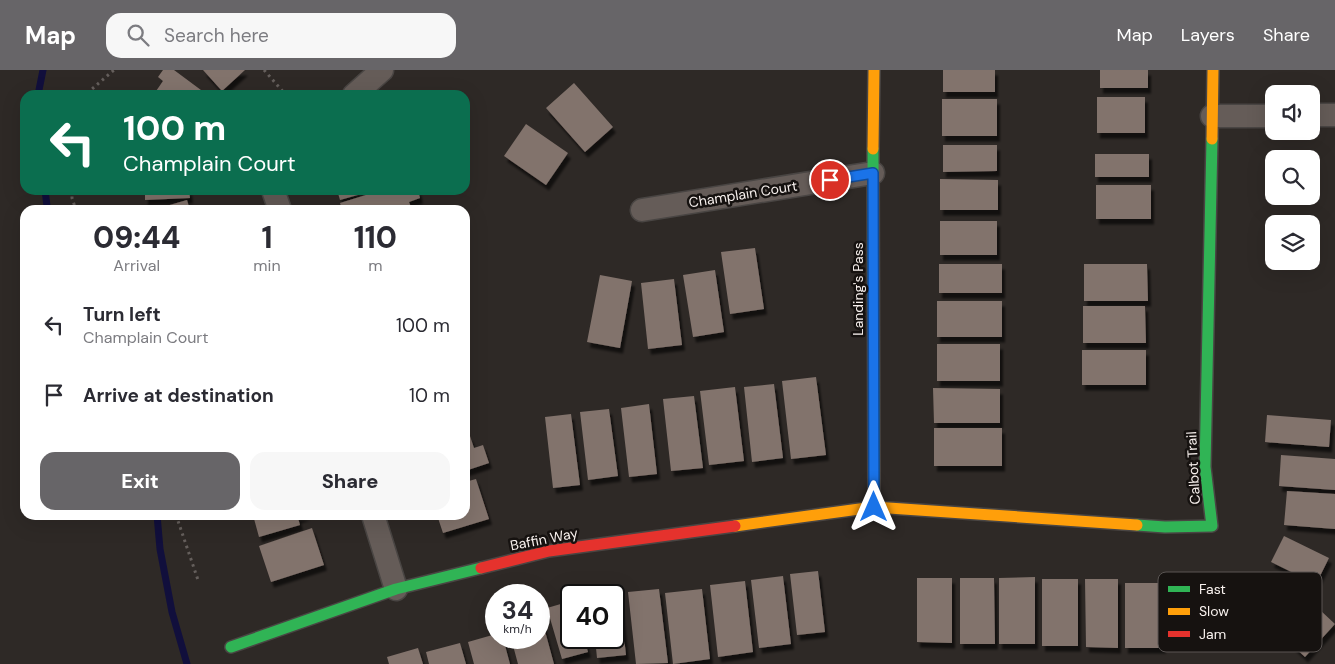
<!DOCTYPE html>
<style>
:root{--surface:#fff;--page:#f7f7f7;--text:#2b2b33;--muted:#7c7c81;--accent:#676568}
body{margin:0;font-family:"DM Sans",sans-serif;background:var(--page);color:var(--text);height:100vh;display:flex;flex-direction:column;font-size:19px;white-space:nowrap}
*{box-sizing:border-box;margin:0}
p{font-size:16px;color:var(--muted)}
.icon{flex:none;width:28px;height:28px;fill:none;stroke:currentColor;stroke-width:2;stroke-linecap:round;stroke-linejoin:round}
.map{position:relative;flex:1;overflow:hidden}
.panel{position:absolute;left:20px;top:135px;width:450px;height:315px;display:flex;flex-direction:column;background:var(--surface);border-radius:15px;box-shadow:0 5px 20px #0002}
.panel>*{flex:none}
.hud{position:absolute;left:20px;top:20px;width:450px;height:105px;border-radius:15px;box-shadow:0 5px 20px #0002;background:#0b6e4f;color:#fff;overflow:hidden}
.tools{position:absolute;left:1265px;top:15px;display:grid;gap:10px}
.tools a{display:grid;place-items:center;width:55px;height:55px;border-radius:10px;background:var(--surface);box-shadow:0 5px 20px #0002;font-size:25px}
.speed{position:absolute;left:485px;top:514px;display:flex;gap:10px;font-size:25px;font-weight:700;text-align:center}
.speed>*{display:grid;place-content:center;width:65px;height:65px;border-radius:50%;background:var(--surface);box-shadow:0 5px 20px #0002;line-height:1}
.speed small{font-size:12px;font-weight:400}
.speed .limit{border:2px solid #111;border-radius:8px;background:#fff;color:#111}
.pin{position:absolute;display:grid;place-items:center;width:42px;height:42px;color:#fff;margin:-21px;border:2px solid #fff;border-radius:50%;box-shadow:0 1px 5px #0007}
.me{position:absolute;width:55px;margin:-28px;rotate:0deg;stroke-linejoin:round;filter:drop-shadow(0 0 4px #0008)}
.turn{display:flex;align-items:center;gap:18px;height:105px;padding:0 20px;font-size:22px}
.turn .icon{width:65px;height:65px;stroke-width:2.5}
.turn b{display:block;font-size:35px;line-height:42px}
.eta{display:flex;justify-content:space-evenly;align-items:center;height:85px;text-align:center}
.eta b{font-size:30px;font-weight:800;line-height:35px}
.cta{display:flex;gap:10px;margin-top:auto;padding:10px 20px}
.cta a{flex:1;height:58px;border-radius:15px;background:var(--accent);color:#fff;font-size:20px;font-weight:800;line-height:58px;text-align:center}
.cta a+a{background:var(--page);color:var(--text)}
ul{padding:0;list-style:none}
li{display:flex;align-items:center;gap:15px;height:70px;padding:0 20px}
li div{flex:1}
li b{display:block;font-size:19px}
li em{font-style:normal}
header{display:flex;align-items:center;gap:30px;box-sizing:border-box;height:70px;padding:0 25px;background:var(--accent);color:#fff}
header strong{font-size:24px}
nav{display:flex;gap:28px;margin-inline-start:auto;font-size:18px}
.search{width:350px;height:45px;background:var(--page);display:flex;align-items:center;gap:12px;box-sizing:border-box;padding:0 18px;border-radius:15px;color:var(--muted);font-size:19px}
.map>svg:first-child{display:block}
</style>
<header>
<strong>Map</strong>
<div class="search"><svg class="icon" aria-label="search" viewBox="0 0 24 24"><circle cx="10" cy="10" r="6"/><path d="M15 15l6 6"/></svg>Search here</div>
<nav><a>Map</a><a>Layers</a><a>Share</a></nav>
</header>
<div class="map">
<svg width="1335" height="594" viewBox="0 0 1335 594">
<defs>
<filter id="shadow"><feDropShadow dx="3" dy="5.5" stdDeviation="1" flood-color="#0009"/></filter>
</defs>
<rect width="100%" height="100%" fill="#2e2926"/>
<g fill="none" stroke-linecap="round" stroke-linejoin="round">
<path stroke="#110f3c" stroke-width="7" d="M38,25L43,0
M45,120L47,136L49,140
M157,445L160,479L172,542L187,594"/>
</g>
<path fill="#82736c" filter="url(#shadow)" d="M163,0H174L205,23L203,25H155L154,24L163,11L158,7Z
M203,0H245L222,21Z
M943,0H995V22H943Z
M1100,0H1148V18H1100Z
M574,13L613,57L585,82L546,38Z
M1097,27H1145V63H1097Z
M942,29H997V66H942Z
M526,54L568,83L546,115L504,86Z
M943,75H997V101L943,102Z
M1095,84H1149V107H1095Z
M940,109L998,110V140H940Z
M1096,115H1151V149H1096Z
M145,120H189L190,128L145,130Z
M337,120H372V121L340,130Z
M382,120H418L420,128L409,132L412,140H342L340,133Z
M187,130L190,140H156V139Z
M940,151H997V185H940Z
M755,178L764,239L730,244L721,182Z
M939,194H1002V223H939Z
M1084,194H1147L1148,231H1084Z
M715,200L724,262L693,267L683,205Z
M600,205L632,211L620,278L587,272Z
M674,209L682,275L648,279L641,213Z
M937,231H1002V267H937Z
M1083,236H1145L1146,273H1083Z
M937,274H1000V311H937Z
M1082,280H1146V315H1082Z
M816,307L826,385L791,389L782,311Z
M774,314L783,388L752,392L744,317Z
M735,317L744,391L709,395L700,321Z
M933,318L1000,319V353H934Z
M694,326L703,398L671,401L663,329Z
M649,334L657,404L629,407L621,338Z
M609,339L618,406L588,410L580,342Z
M571,344L580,415L553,418L545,347Z
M1267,345L1331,350L1329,377L1265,372Z
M934,358H1002V396H934Z
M470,366L474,378L483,375L489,393L465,401V368Z
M1281,385L1335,389V420L1279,416Z
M476,409L489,449L443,463L437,445H465V412Z
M1287,421L1335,424V459L1284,455Z
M253,445H307L298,448L300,455L259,467Z
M312,458L324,495L271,512L259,476Z
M1284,466L1329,488L1316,514L1271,492Z
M818,501L825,562L797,565L790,504Z
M783,506L791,574L759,578L751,510Z
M1035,507V574H999V508Z
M917,508H952V573L917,572Z
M960,508H994L995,574H960Z
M1042,509H1078V576H1042Z
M1085,509H1118V578L1086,577Z
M745,511L753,582L718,587L710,515Z
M1125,513H1163V578H1125Z
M1291,513L1335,554L1305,587L1260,545Z
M659,519L668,593L636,594L628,522Z
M702,519L710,589L673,594L665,523Z
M619,522L626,585L597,588L595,568H614V525H605L604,524Z
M571,531V568H584L588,582L562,589L547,538Z
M542,550L554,594H518L511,568H539V551Z
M496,564V568H503L510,594H474L468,572Z
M460,573L466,594H429L426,582Z
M418,578L423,594H389L387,587Z"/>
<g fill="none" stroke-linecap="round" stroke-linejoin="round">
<g stroke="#494543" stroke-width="25">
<path id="street" d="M354,25L382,0
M1311,45H1335
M1212,46H1274
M273,120L280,140
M642,140L873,103
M373,445L396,519"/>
</g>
<g stroke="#494543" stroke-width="14">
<path id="fast" d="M873,79L874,437
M1137,455L1165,457L1212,456L1205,397L1212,69
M231,577L396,519L481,498"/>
</g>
<g stroke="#494543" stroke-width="14">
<path id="slow" d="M1212,69L1213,0
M873,79L874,0
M735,456L874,437L1137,455"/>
</g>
<g stroke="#494543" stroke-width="14">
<path id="jam" d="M481,498L549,481L735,456"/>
</g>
<path stroke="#655f5c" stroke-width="3" stroke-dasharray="2.5 4" stroke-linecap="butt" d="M264,0L286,25
M90,25L92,19L114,0
M72,120V128L76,140
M176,445L198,510"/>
<use href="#street" stroke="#655c58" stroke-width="22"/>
<use href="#fast" stroke="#30b455" stroke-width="11"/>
<use href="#slow" stroke="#ff9f0a" stroke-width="11"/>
<use href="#jam" stroke="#e5322d" stroke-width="11"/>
</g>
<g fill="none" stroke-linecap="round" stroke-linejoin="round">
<g stroke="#114b97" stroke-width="12">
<path id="route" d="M830,110L873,103L874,437"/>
</g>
<use href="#route" stroke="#1a73e8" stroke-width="9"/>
</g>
<g text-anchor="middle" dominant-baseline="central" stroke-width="5" stroke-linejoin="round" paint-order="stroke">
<g font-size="14" fill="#f8f1ee" stroke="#161210">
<text transform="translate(743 124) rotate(-9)">Champlain Court</text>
<text transform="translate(858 219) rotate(-90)">Landing's Pass</text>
<text transform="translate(1193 398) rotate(-93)">Calbot Trail</text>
<text transform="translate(544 469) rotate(-11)">Baffin Way</text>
</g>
</g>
<rect x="1158" y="502" width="164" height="80" rx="8" fill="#161210" stroke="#5a5553" stroke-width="1"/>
<rect x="1168" y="516" width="22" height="6" fill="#30b455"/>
<rect x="1168" y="538" width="22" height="7" fill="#ff9f0a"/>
<rect x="1168" y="561" width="22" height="6" fill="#e5322d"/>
<g font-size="14" fill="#f8f1ee">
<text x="1199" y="524">Fast</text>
<text x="1199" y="546">Slow</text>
<text x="1199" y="569">Jam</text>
</g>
</svg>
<div class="tools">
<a><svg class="icon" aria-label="sound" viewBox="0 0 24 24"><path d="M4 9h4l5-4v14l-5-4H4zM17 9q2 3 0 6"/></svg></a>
<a><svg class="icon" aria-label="search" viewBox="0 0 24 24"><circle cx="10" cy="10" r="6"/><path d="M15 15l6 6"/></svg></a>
<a><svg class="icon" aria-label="layers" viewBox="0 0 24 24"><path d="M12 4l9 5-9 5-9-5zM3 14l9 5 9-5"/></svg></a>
</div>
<div class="speed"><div>34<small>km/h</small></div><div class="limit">40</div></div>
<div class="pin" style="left:830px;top:110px;background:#d93025"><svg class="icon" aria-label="arrive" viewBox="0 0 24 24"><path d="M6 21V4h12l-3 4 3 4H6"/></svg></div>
<svg class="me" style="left:874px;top:437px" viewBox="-20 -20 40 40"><path d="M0-17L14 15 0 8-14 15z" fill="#1a73e8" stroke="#fff" stroke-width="4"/></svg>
<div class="hud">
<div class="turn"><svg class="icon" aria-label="left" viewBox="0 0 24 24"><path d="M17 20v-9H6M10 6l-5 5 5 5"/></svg><div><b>100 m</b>Champlain Court</div></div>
</div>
<section class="panel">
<div class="eta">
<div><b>09:44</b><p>Arrival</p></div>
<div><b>1</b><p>min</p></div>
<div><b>110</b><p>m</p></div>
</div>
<ul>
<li><svg class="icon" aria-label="left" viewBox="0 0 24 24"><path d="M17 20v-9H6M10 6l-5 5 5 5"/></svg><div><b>Turn left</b><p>Champlain Court</p></div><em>100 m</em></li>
<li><svg class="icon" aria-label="arrive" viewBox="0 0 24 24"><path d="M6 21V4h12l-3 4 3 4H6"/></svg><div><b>Arrive at destination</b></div><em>10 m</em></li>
</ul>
<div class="cta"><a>Exit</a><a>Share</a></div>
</section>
</div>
